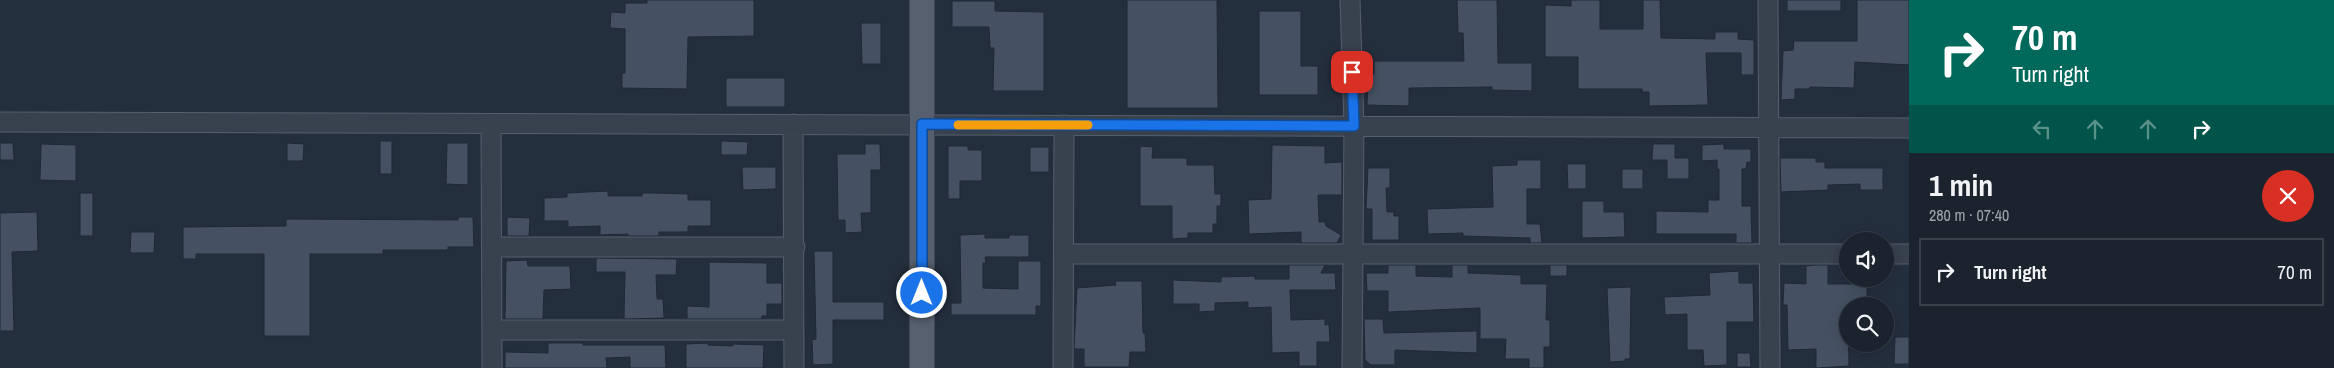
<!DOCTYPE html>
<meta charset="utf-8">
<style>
:root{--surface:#1b232e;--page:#242b36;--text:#f1f3f6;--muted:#a0a4aa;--line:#39404a}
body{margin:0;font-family:"Archivo Narrow",sans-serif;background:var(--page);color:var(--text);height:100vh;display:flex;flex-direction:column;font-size:19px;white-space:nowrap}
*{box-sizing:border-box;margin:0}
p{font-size:16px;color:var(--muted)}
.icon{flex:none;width:28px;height:28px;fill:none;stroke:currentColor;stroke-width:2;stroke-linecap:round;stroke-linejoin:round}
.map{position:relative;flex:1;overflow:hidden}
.panel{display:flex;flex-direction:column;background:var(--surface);width:425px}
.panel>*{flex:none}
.top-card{background:#00695c;color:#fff;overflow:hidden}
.tools{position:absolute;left:1839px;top:232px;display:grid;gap:10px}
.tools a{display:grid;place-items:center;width:55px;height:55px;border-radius:50%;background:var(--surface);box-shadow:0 2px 12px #0003,0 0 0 1px var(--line);font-size:25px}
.pin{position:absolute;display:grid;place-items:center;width:42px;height:42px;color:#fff;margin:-21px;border-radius:10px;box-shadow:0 2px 8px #0006}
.me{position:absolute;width:55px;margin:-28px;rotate:0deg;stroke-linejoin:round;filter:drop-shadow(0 0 4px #0008)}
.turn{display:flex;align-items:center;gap:18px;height:105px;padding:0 20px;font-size:22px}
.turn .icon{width:65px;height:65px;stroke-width:2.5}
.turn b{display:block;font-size:35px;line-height:42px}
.lanes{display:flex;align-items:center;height:48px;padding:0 20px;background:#0003;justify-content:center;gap:25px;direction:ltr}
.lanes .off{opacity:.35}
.round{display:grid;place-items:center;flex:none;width:52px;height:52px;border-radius:26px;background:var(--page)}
.overview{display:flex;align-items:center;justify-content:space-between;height:85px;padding:0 20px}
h1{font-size:30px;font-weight:700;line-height:38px}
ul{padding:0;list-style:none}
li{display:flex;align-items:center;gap:15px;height:68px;margin:0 10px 8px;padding:0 10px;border:2px solid var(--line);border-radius:0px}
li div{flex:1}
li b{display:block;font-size:19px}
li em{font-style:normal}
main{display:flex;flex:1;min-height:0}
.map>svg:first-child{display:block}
</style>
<main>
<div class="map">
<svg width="1909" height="368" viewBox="0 0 1909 368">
<rect width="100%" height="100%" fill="#242f3e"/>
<path fill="#455162" stroke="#1f2835" d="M647,0H754V36L688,37L687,89L622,88V73H625V29L610,28L611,12L625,13V3H647Z
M1127,0H1217L1218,108H1127Z
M1457,0H1497L1498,63H1532V91L1492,90V87L1409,88V106L1367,105L1368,74H1374V61H1464L1463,33H1458Z
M1571,0H1600V29H1643V0H1660L1661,38L1715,39V32H1738V39L1754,40V75H1741V53H1706L1708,105L1649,106V92H1642V89H1578V57H1545V5L1571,6Z
M1787,0H1841V11H1787Z
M1857,0H1909V65L1855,62L1854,88L1810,87V89H1795V99L1781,100L1783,51L1793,50L1794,41H1857Z
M952,1H995V11L1044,12V91H993L994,48H990L989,27H952Z
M1259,11H1301V66H1318V95H1259Z
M861,23H881V64H862Z
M726,78H785V107H726Z
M380,141H392V174H380Z
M721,141L748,142L747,155H721Z
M0,143H13L14,160H0Z
M287,143L304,144L303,161H287Z
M447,143H468V185L446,184Z
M41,144L76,145V181L40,180Z
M865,144H880L881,170H871V213H861L862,232L845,233V220H838L837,154H865Z
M1653,144H1675V158H1689V179H1667V160H1652Z
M1724,144V149H1751V162H1747L1746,169H1742V206H1751L1752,243H1736V234H1656V211L1708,212V200H1719V169H1717V160L1702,161V145Z
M1272,145L1325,146V163L1342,162V195H1318L1319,222H1325L1326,226L1341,235L1337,243H1301V232L1249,234L1248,200L1271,199Z
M948,146H968V150H982V181H960V199H948Z
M1140,146L1153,147L1152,158H1187V165H1214L1215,194H1221V206H1217V224H1213V233H1188V238L1172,239V206H1140Z
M1030,147H1049V172H1030Z
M1780,158H1816V162H1825V168H1883V190H1860V184L1828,185V190L1781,192Z
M1517,160H1541V189H1527V224H1540L1542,243H1530V238L1463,236V233L1428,234L1427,209L1493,207L1492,166L1517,165Z
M1567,164H1586V189H1568Z
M742,167H776V189L743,190Z
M1368,168H1390V188H1386L1387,212H1394V216H1399V240H1372V209H1366Z
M1622,169H1643V189H1622Z
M608,191V196H642V193H656L688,194V200H711V226H688V232H659V236H628V234L600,235V226L568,227V221H544V198L567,197V193Z
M80,193H93V236H80Z
M1582,201H1604V212H1624L1625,237L1582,238Z
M37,212L38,251L12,252L14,331H0V213Z
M458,217H473L474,247H448V250H383V254H310V336H264V254H196V259H183V227L286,226V219L458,220Z
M507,217L530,218L529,236H507Z
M131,232H155L154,253H130Z
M985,234V238H1009V235H1029V257H985L986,263H983V288L1018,289V261H1041V306H1036V315H951V303H961L960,235Z
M814,251H833V302H884V320H833V364L813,365L812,340L816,339Z
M596,258L677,259L676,275H656L657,299H663L664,318L624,319L625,272H596Z
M527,260L528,266H570L571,289L544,290L543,319H505L506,261Z
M709,262L767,263V283H782V304H767V316H762V319H687V306L709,307Z
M1289,265H1325L1321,273H1335L1336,290H1290L1291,320L1325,319V325L1329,324L1330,342H1317V366H1299V352L1272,353L1271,307L1248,308V302L1215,303V311L1199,312V304H1173V280L1221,282V277L1255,276V279H1289Z
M1388,265H1416V276L1452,277V265H1468V273L1521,275V284H1547L1546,320H1550V347H1544V368H1529V359H1505L1506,339H1480V308L1388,312V291H1367L1366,273H1388Z
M1550,265H1567V276H1550Z
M1816,265H1828V284H1867V306H1848L1849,366L1816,368V349L1788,350L1787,305H1783L1784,283L1806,284V266Z
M1739,271V283H1753L1754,322H1727V365L1704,366L1703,350H1687V314L1665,315L1664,297L1710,295L1709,273Z
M1115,281H1142L1143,333H1145L1146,352H1130L1129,367H1084V349H1074L1077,288L1116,285Z
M1631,287L1630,359H1625V361L1610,362L1607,288Z
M1364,319H1383L1384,333L1477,331V353L1395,350V365H1371L1365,360Z
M1895,337H1909V364H1894Z
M548,343H583V345H665L666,368H630V357L606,358L607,368H505V352L548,353Z
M708,343V345L733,346V344L764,345L763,368H686V344Z
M1737,353H1750L1751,367H1737Z"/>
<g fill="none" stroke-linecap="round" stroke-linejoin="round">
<g stroke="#565f6c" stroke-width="21">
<path id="minor" d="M1350,0L1354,126L1352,368
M1768,0L1770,368
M0,122L1909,128
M491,124L492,368
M793,124L794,368
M493,247H795
M1064,254H1848
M1885,254H1909
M493,330H794
M1063,368L1064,125"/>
</g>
<g stroke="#414a57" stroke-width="26">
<path id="major" d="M922,0V368"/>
</g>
<use href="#minor" stroke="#38414e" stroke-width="19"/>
<use href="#major" stroke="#56606e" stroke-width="24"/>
</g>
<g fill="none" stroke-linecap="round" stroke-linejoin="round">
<g stroke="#114b97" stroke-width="12">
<path id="route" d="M922,293V124L1354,126L1352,72"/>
</g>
<use href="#route" stroke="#1a73e8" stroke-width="9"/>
<path stroke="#f59e0b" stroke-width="9" d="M958,125H1088"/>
</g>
</svg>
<div class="tools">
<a><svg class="icon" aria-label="sound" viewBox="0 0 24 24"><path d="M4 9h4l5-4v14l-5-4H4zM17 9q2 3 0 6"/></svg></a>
<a><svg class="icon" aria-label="search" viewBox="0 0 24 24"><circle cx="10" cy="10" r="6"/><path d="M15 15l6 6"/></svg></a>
</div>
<div class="pin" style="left:1352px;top:72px;background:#d93025"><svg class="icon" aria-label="arrive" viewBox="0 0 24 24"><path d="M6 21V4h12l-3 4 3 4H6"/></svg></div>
<svg class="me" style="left:922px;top:293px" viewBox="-20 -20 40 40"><circle r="17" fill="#1a73e8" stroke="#fff" stroke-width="3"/><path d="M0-11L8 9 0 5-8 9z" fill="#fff"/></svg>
</div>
<section class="panel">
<div class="top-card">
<div class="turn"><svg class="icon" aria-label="right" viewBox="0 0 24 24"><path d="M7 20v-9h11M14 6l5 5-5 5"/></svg><div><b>70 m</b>Turn right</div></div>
<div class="lanes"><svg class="icon off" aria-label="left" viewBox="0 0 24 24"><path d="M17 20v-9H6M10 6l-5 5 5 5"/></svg><svg class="icon off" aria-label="ahead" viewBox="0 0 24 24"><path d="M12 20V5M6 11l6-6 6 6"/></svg><svg class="icon off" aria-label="ahead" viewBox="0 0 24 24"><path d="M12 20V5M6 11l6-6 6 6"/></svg><svg class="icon" aria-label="right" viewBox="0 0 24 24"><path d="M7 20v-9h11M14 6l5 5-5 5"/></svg></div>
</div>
<div class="overview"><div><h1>1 min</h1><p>280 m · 07:40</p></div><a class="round" style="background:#d93025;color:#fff"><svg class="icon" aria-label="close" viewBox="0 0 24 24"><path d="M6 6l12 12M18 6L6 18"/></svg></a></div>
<ul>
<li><svg class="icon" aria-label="right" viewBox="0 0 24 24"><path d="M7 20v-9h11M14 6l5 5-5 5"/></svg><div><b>Turn right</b></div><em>70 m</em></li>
</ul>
</section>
</main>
